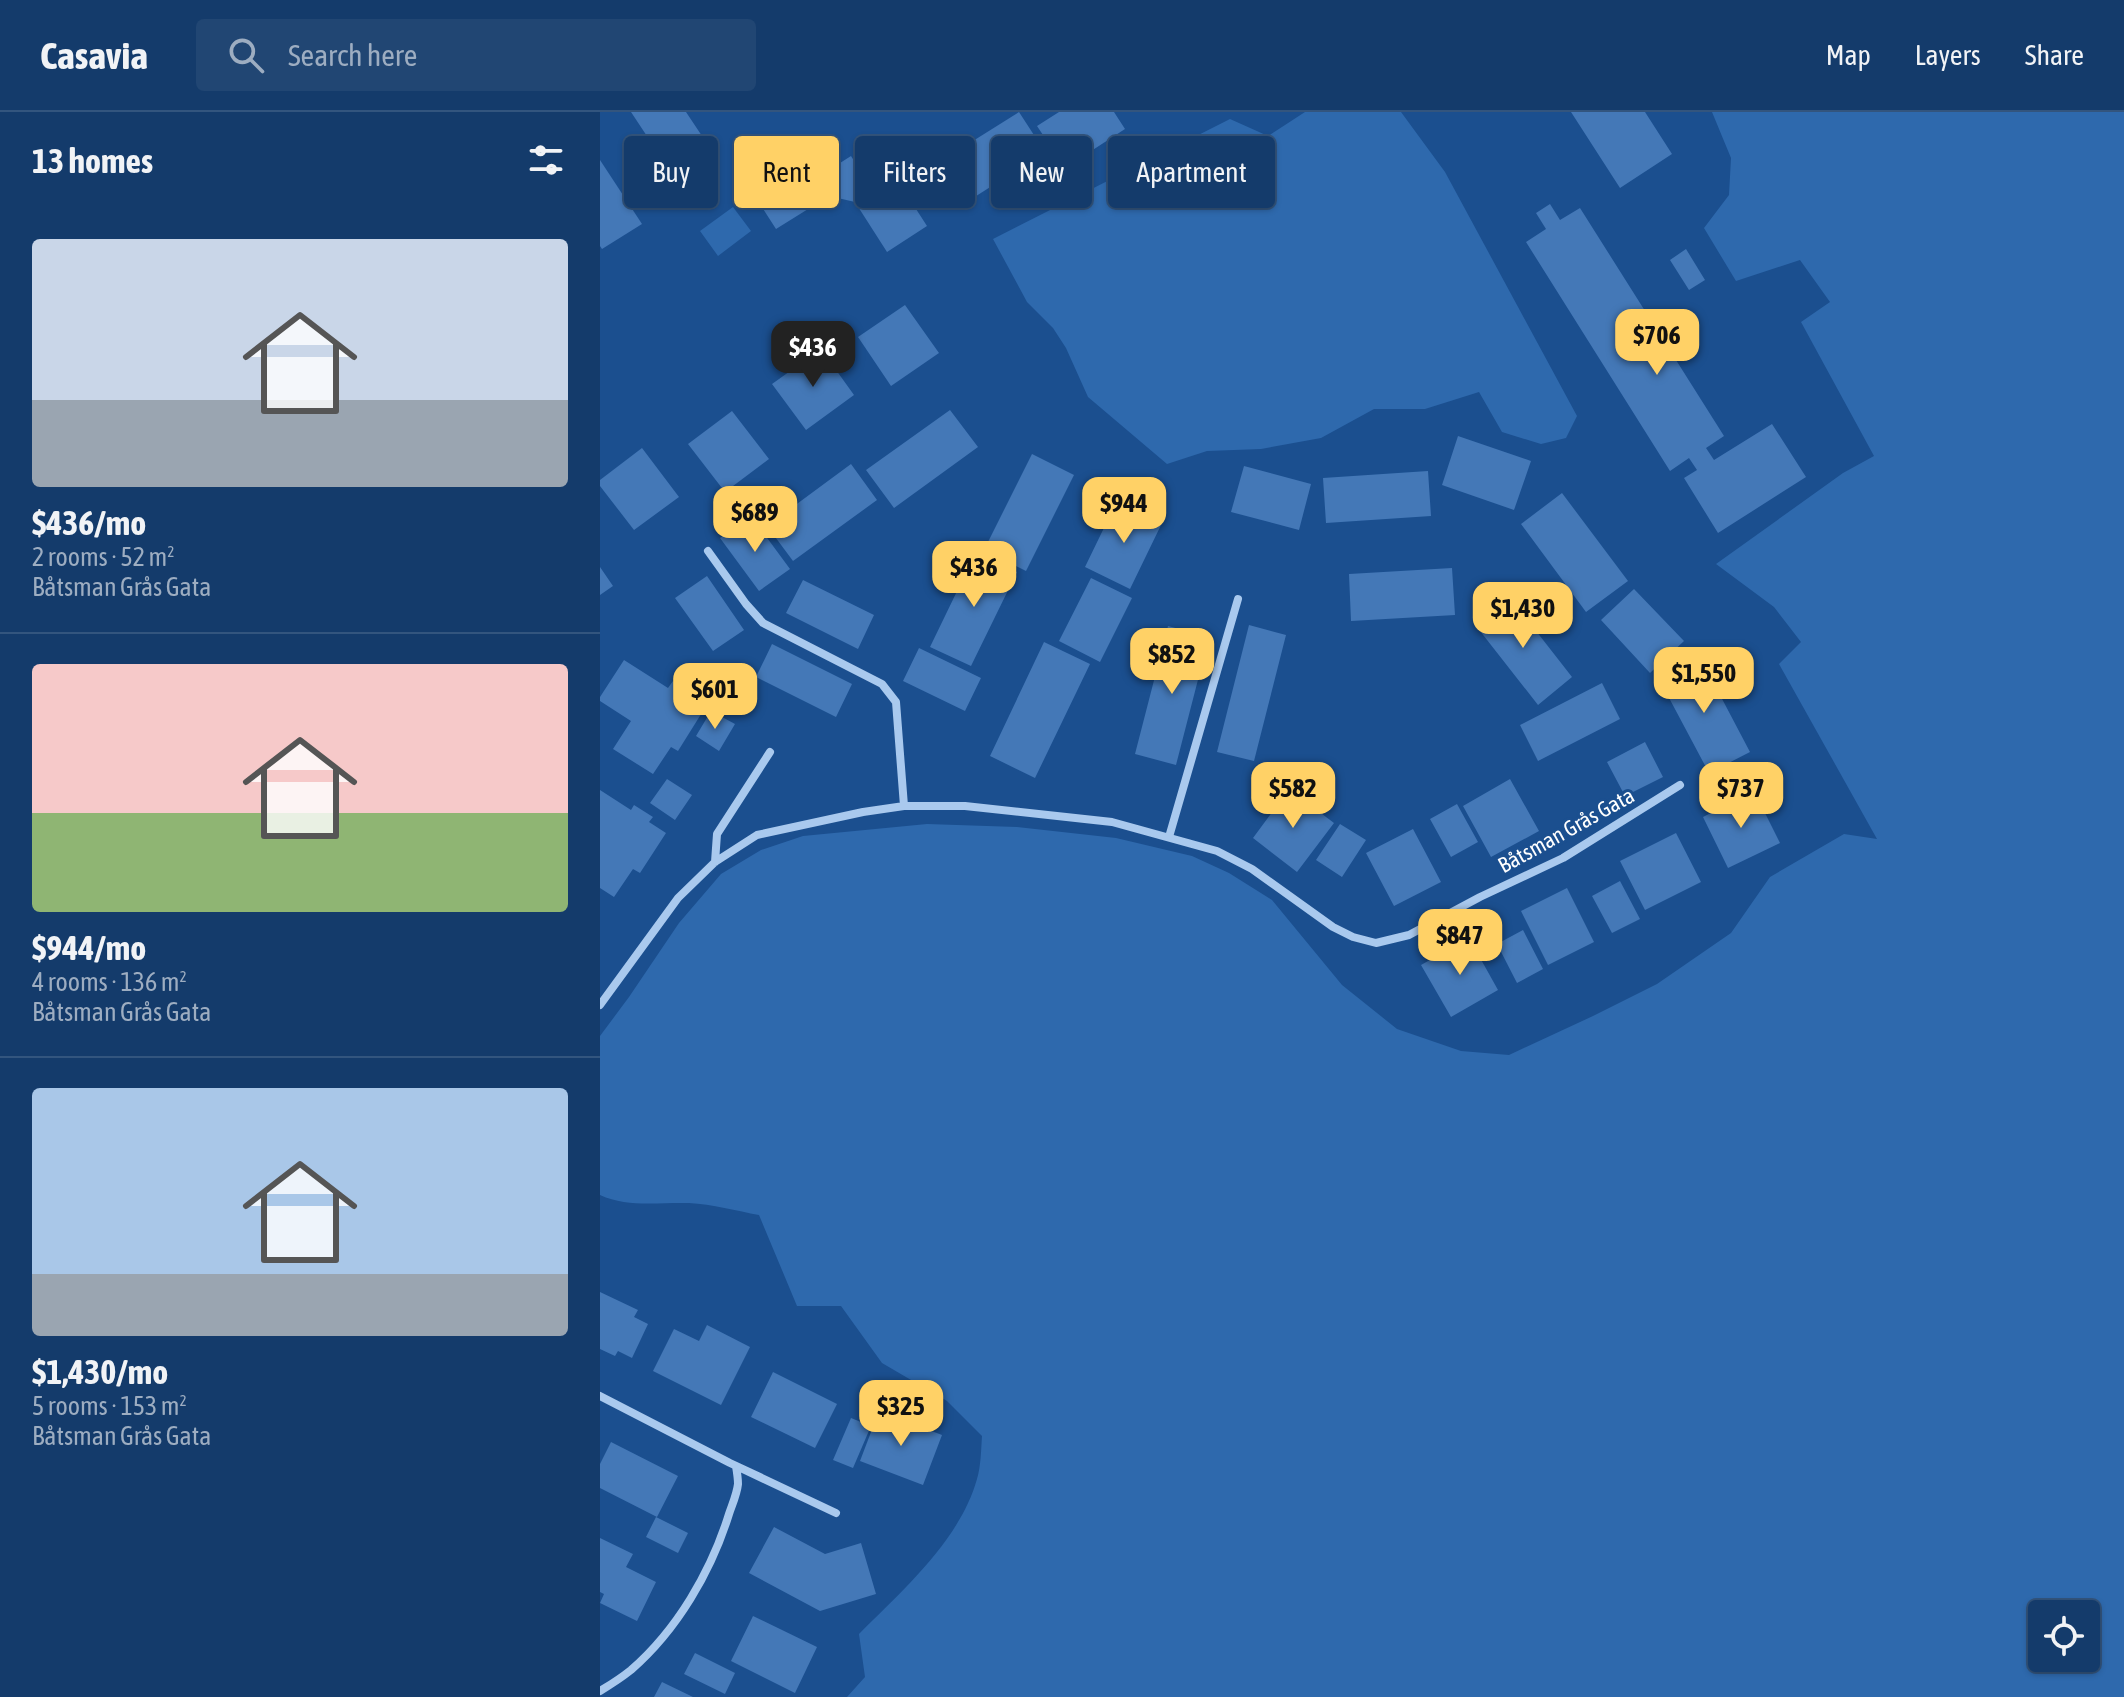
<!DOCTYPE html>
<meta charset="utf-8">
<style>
:root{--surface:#143b6b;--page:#214673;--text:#f1f3f6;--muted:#9dadc1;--line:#33557e;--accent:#ffd166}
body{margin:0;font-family:"Asap Condensed",sans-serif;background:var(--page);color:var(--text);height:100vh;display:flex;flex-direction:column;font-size:30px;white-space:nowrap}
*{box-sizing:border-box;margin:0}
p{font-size:26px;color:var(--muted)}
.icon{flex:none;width:44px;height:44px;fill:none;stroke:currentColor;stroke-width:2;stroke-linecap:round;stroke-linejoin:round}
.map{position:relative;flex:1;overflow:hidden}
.sheet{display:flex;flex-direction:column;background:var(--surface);width:600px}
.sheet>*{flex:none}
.banner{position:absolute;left:24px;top:24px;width:760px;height:72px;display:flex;gap:16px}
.controls{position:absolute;left:1428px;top:1488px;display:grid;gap:16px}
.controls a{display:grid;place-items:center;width:72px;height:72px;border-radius:8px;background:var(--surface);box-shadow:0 2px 6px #0004,0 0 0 2px var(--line);font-size:40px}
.price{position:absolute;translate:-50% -68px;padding:0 18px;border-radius:16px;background:var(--accent);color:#111;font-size:26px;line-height:52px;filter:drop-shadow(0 2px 4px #0008)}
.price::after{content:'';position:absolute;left:50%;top:48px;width:24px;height:18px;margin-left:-12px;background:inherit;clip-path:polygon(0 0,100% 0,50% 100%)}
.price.current{background:#222;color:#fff}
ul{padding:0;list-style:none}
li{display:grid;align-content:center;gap:16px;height:424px;padding:0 32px}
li+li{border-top:2px solid var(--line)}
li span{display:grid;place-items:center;height:248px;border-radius:8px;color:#555}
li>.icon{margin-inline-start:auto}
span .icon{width:144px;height:144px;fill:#fffc;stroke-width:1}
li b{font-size:34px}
h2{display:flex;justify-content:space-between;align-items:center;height:96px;padding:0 32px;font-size:34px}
.chip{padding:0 28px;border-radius:8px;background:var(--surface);box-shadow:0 2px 6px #0004,0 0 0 2px var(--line);font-size:28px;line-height:72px}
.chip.current{background:var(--accent);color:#111}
header{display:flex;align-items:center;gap:48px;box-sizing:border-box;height:112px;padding:0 40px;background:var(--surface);border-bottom:2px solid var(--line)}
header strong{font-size:38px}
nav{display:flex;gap:44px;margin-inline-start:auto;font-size:28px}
.search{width:560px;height:72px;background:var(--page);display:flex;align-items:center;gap:20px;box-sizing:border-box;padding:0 28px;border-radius:8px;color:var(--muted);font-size:30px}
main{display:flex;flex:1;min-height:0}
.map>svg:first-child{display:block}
.green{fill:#2e69ad;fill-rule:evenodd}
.building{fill:#4478b7}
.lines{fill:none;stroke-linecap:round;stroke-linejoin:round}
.minor{stroke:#a9c9ee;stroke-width:8}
.labels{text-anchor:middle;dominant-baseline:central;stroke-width:6;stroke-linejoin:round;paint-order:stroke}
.street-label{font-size:22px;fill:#fff;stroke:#1b4f8f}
</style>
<header>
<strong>Casavia</strong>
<div class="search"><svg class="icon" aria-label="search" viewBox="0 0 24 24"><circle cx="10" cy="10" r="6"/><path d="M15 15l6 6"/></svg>Search here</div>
<nav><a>Map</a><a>Layers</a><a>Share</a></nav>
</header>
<main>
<section class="sheet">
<h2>13 homes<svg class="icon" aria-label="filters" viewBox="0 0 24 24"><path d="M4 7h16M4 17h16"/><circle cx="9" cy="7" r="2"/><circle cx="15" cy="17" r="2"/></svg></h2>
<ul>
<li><span style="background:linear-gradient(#c9d6e8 65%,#9aa5b1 0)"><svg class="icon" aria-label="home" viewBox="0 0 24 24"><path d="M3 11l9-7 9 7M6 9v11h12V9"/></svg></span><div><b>$436/mo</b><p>2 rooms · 52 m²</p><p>Båtsman Grås Gata</p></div></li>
<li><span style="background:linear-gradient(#f6c9c9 60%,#8fb573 0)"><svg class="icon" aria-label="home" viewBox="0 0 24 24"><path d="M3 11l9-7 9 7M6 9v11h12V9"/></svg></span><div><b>$944/mo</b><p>4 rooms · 136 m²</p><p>Båtsman Grås Gata</p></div></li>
<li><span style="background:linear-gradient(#a9c7e8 75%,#9aa5b1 0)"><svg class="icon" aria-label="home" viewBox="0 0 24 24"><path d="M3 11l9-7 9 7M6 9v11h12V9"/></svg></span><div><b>$1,430/mo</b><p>5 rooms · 153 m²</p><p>Båtsman Grås Gata</p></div></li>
</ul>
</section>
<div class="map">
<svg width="1524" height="1585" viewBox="0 0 1524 1585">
<rect width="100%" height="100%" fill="#1b4f8f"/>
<!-- green -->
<path class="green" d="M705 0H801L845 60 977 304 966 326 941 332 902 320 879 280 825 297H774L721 326 661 337 607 339 567 352 488 285 466 236 453 216 427 190 393 127 630 7 668 24Z
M1112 0H1524V1585H247L265 1565 259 1522C303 1478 360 1428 377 1367 381 1354 381 1338 382 1324L347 1289 282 1251 241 1194H197L159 1103C137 1099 112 1092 89 1091 60 1090 28 1096 0 1083V924L29 885 79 811 121 762 161 738 203 724 327 712 417 715 516 726 592 744 629 761 672 788 742 873 797 917 861 939 909 943 993 904 1057 872 1131 821 1170 765 1244 722 1277 727 1179 552 1201 530 1174 495 1116 452 1243 361 1274 344 1201 210 1230 190 1200 148 1136 169 1104 116 1129 83 1131 46ZM1442 1502H1486V1546H1442Z
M133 95 151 119 118 144 100 119Z"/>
<!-- building -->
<path class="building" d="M31 0H86L114 42 76 68Z
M419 0 445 40 359 95 333 54Z
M459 0H514L525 17 465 56 437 14Z
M971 0H1045L1072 42 1020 76Z
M216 37 229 58 251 44 265 66 287 52 327 114 287 140 255 90 229 84 176 117 151 78Z
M0 48 42 112 2 137 0 134Z
M950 92 960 108 980 96 1124 324 1106 336 1114 348 1172 312 1206 365 1118 421 1084 366 1097 358 1089 346 1070 359 926 130 946 117 936 101Z
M1086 137 1105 168 1089 178 1070 148Z
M305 193 339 241 291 274 258 225Z
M221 237 254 283 206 318 172 272Z
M350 298 378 335 294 396 266 358Z
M132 299 169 347 125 380 88 332Z
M858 324 931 349 914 398 842 373Z
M42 336 79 385 34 418 0 374V368Z
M432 342 474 363 426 459 384 438Z
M251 352 277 388 193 449 167 414Z
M644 354 711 372 699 418 631 400Z
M828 359 831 404 726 411 723 366Z
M962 381 1028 469 986 500 921 412Z
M517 389 562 411 530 477 485 455Z
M151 404 190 457 159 479 120 426Z
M376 440 417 460 371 554 330 535Z
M0 455 13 474 0 483Z
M852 456 855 503 751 509 749 462Z
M107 464 144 518 113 539 75 486Z
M491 466 532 486 500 550 459 529Z
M203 468 274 503 258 537 186 501Z
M1034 477 1084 529 1050 561 1001 508Z
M908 483 972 565 938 593 873 510Z
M649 513 686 523 654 649 617 640Z
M568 514 609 525 576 653 535 642Z
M444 530 490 552 435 666 390 644Z
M172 532 252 572 236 605 156 565Z
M319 536 381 566 365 599 303 569Z
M1100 545 1150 640 1109 661 1059 567Z
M24 548 68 576 73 569 90 581 86 588 103 599 78 639 71 635 53 662 13 637 31 609 0 589V585Z
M1002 571 1020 607 938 649 920 613Z
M111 599 135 612 119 639 96 624Z
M1045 630 1063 665 1025 684 1007 650Z
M67 667 92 683 75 708 50 691Z
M910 667 939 719 891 745 863 694Z
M689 677 734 711 697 760 653 726Z
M0 678 31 698 34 693 53 705 49 710 66 721 40 761 33 757 14 785 0 776Z
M1154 679 1180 731 1128 756 1103 705Z
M857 692 878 730 851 745 830 707Z
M740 712 766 728 742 765 716 748Z
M813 717 841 770 794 794 766 741Z
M1076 721 1101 770 1045 798 1020 749Z
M1020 769 1040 807 1012 821 992 784Z
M967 776 994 830 948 853 921 799Z
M923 818 943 857 917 871 897 832Z
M869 826 898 878 851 905 821 853Z
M0 1180 38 1198 34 1205 48 1212 32 1246 18 1239 15 1244 0 1237Z
M107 1213 150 1235 121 1293 53 1259 74 1217 99 1229Z
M173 1260 237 1292 215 1336 151 1305Z
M279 1299 342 1323 323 1373 260 1349Z
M251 1306 271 1314 253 1356 233 1348Z
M11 1330 78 1364 57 1405 0 1376V1352Z
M56 1405 88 1421 78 1441 46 1425Z
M174 1415 225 1442 261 1431 276 1482 220 1499 149 1461Z
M0 1426 33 1442 26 1455 56 1470 37 1509 0 1491 4 1482 0 1480Z
M153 1504 217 1535 195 1581 131 1549Z
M95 1541 135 1561 125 1582 84 1562Z
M62 1570 93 1585H54Z"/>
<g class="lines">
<!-- minor -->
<path class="minor" d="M108 439 146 492 163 511 282 572 296 590 304 694
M569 725 638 487
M115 750 117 722 170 640
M0 893 78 786 115 750 157 723 263 700 304 694H365L512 710 617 739 652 757 733 815 753 825 776 831 809 823 880 785 963 746 1080 673
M0 1284 130 1351 236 1401
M0 1579C10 1573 21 1566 31 1558 77 1518 111 1460 129 1402 132 1393 137 1382 138 1372 138 1366 137 1360 136 1354"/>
</g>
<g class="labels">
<!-- street labels -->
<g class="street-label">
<text transform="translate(966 718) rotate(-29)">Båtsman Grås Gata</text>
</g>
</g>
</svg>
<div class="controls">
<a><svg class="icon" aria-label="locate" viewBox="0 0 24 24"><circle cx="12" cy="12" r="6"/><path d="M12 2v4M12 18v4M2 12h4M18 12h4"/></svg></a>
</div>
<b class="price" style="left:1057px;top:265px">$706</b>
<b class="price current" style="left:213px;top:277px">$436</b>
<b class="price" style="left:524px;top:433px">$944</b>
<b class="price" style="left:155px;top:442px">$689</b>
<b class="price" style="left:374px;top:497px">$436</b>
<b class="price" style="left:923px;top:538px">$1,430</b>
<b class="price" style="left:572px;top:584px">$852</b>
<b class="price" style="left:1104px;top:603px">$1,550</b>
<b class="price" style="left:115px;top:619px">$601</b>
<b class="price" style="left:693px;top:718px">$582</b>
<b class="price" style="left:1141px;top:718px">$737</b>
<b class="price" style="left:860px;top:865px">$847</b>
<b class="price" style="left:301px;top:1336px">$325</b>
<div class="banner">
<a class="chip">Buy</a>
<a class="chip current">Rent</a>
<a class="chip">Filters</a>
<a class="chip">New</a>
<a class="chip">Apartment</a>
</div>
</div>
</main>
